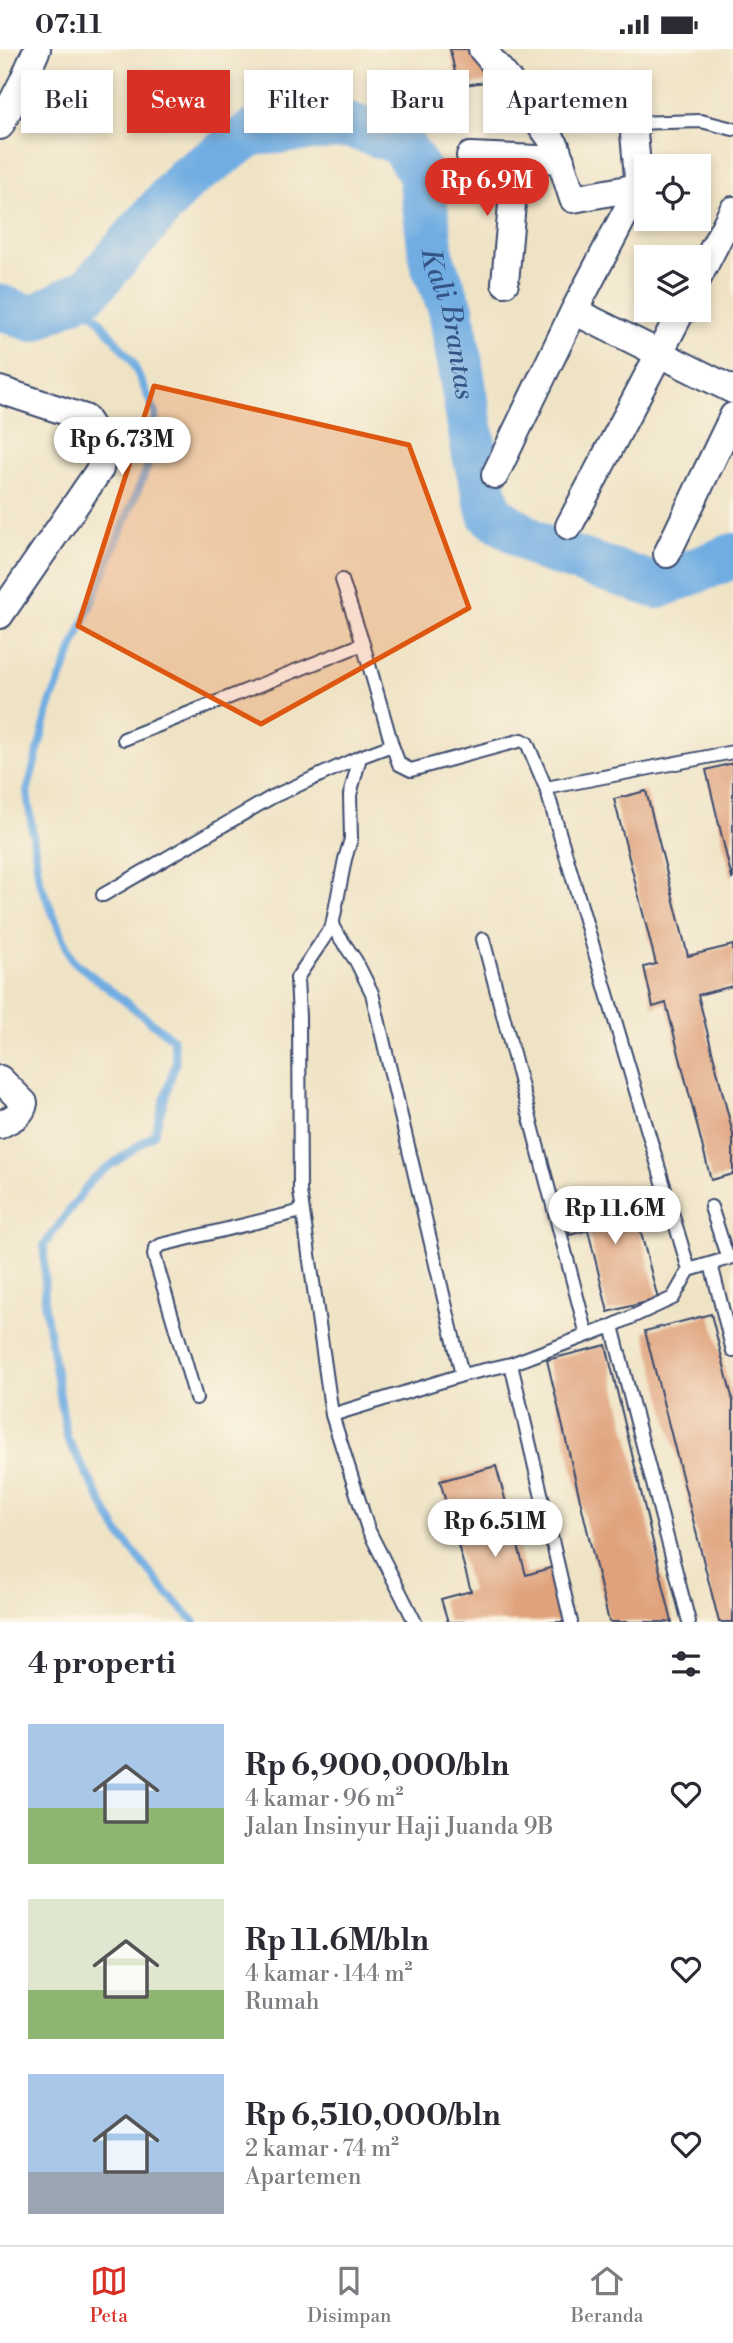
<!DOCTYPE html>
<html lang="id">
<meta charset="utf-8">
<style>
:root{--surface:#fff;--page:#f2f2f3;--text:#2b2b33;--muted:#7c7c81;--line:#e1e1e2;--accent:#d93025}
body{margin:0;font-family:"Libre Bodoni",serif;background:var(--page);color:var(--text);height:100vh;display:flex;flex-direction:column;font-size:26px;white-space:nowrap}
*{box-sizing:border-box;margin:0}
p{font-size:23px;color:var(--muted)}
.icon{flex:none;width:38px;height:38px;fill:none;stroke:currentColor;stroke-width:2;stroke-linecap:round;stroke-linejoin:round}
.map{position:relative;height:1573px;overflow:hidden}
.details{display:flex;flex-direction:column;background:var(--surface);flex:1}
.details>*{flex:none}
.guide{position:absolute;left:21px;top:21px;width:691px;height:63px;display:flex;gap:14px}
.controls{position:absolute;left:634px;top:105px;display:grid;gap:14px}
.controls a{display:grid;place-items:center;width:77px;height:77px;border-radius:0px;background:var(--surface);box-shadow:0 4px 10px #0003;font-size:35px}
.price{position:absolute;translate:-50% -60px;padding:0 16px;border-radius:24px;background:#fff;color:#222;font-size:23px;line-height:46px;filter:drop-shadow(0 2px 4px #0008)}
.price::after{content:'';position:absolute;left:50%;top:42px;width:21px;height:16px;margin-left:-10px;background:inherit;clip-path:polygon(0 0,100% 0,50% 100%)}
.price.selected{background:var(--accent);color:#fff}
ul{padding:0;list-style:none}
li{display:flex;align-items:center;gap:21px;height:175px;padding:0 28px}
li span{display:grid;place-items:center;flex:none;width:196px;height:140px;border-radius:0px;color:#555}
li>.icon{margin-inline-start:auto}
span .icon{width:84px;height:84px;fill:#fffc;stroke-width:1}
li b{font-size:30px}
h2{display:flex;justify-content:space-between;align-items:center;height:84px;padding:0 28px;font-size:30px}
.tag{padding:0 24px;border-radius:0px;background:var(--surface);box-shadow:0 4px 10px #0003;font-size:24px;line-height:63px}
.tag.selected{background:var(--accent);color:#fff}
.status{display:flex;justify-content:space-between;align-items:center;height:49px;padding:0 35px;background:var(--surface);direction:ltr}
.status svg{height:19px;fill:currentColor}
.menu{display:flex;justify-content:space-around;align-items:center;height:98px;border-top:2px solid var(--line);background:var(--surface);font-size:19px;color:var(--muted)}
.menu a{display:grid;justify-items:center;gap:4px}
.menu .selected{color:var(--accent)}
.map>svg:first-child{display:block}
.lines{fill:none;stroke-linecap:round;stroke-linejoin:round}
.stream{stroke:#71ade2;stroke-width:8}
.river{stroke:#71ade2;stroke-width:46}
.building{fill:#dfa27b}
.service-casing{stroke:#3b4a6d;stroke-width:16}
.minor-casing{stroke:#3b4a6d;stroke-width:30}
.service{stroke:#fff;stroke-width:12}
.minor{stroke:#fff;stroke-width:26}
.marked{fill:#de5710;fill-opacity:0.2;stroke:#de5710;stroke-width:5;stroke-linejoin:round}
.labels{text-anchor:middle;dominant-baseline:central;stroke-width:5;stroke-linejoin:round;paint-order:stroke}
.water-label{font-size:28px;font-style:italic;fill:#355586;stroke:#fcf5e5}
</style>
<div class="status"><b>07:11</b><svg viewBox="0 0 49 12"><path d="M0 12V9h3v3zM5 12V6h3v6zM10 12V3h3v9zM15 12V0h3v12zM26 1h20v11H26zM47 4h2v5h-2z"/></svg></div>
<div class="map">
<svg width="733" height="1573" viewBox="0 0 733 1573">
<rect width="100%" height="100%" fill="#fcf5e5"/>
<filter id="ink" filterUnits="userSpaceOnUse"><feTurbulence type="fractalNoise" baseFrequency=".0143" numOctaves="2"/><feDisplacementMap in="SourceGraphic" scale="14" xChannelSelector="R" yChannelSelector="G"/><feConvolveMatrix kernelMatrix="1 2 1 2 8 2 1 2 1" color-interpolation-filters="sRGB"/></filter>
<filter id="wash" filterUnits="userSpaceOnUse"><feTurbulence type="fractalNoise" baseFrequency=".00686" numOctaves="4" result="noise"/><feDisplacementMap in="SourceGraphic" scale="28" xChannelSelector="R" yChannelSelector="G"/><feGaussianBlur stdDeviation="1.57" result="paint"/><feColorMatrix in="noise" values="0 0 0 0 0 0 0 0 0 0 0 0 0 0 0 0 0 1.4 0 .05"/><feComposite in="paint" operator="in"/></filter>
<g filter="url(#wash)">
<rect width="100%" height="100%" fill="#efe3c5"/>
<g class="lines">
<!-- stream -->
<path class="stream" d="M71 249 96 267 132 312 156 365 147 419 50 655 27 743 39 831 72 911 173 990 176 1012 154 1085 93 1129 44 1196 45 1258 67 1389 118 1483 165 1542 195 1573"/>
<!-- river -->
<path class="river" id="s1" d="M0 258 32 270 90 240 186 130 252 84 349 76 400 93 421 125 432 212 451 260 474 402 490 465 542 499 657 537 733 507"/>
</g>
<g id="blocks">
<!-- building -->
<path class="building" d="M450 0H478L499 31 458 37Z
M733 714V829L732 830 706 721Z
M646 742 688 907 733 896V937L698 946 733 1085V1125L711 1131 666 954 653 958 644 918 656 915 614 750Z
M629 1137 658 1250 608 1263 588 1181 570 1186 562 1154Z
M711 1265 733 1352V1573H719L645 1282Z
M606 1296 672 1573H609L547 1311Z
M496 1417 526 1526 553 1518 568 1573H448L441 1550 471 1542 440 1432Z"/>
</g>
</g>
<g filter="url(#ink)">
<use href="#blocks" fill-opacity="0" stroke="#3b4a6d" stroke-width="2"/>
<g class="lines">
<defs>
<path id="service" d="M633 74 701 72 733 80
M342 531 363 595 392 696 360 708 350 746 351 790 345 810 332 877 297 929 299 968 300 1142 332 1366 368 1480 415 1573
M124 690 363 595
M392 696 399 715 411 721 522 691 527 694 546 739 689 1221
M546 739 733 703
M103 846 272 748 360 708
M332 877 356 912 372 944 462 1326
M483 890 587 1286
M711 1158 728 1210
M711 1215 733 1302
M612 1277 689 1573
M511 1315 571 1573
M196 1349 154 1206 155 1200 161 1196 302 1162
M332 1366 462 1326 511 1315 612 1277 673 1249 689 1221 733 1208"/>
<path id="minor" d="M482 0 510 33 556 97 573 150 639 138
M0 77 23 32 37 0
M470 107 561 111
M698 229 733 161
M505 234 516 109
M574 262 733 341
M0 341 85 369 98 389 102 403 100 420 0 566
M495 426 574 262 639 138 633 74
M569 477 682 261
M667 505 733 367
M0 1030 24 1054C22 1067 10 1070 0 1076"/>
</defs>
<!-- service casing -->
<use href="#service" class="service-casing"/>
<!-- minor casing -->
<use href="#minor" class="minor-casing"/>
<!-- service -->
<use href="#service" class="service"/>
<!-- minor -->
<use href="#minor" class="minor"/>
</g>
</g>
<!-- marked area -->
<path class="marked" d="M154 337 409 396 469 559 261 675 78 577Z"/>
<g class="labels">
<!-- water labels -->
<g class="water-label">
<text stroke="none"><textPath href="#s1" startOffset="668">Kali Brantas</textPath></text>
</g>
</g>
</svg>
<div class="controls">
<a><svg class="icon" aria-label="locate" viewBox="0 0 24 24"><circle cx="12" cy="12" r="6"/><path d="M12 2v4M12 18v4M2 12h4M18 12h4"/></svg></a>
<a><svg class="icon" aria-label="layers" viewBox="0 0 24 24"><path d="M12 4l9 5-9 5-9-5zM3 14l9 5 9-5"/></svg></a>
</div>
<b class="price selected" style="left:487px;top:169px">Rp 6.9M</b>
<b class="price" style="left:122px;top:428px">Rp 6.73M</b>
<b class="price" style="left:615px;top:1197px">Rp 11.6M</b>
<b class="price" style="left:495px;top:1510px">Rp 6.51M</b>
<div class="guide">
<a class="tag">Beli</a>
<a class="tag selected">Sewa</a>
<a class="tag">Filter</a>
<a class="tag">Baru</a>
<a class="tag">Apartemen</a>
</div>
</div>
<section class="details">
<h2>4 properti<svg class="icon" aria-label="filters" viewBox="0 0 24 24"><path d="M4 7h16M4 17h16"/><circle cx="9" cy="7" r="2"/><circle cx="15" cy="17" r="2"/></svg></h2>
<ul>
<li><span style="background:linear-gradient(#a9c7e8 60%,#8fb573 0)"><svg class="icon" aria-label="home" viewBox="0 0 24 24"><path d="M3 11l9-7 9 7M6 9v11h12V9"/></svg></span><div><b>Rp 6,900,000/bln</b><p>4 kamar · 96 m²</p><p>Jalan Insinyur Haji Juanda 9B</p></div><svg class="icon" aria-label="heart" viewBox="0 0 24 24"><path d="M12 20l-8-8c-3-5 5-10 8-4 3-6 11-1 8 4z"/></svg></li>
<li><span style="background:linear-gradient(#dfe7d0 65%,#8fb573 0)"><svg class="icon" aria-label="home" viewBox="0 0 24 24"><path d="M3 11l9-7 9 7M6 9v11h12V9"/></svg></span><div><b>Rp 11.6M/bln</b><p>4 kamar · 144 m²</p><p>Rumah</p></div><svg class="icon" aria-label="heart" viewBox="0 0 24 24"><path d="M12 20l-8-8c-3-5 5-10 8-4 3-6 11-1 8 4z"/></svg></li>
<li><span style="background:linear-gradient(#a9c7e8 70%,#9aa5b1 0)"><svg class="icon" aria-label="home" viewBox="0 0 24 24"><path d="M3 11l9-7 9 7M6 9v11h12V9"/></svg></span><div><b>Rp 6,510,000/bln</b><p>2 kamar · 74 m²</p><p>Apartemen</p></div><svg class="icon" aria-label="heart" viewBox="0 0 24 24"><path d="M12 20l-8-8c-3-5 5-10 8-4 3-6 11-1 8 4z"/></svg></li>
</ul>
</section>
<nav class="menu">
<a class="selected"><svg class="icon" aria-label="map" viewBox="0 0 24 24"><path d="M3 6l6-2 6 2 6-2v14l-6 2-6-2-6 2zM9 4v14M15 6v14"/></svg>Peta</a>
<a><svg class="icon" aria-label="saved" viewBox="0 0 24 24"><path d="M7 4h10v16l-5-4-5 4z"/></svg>Disimpan</a>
<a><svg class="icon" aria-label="home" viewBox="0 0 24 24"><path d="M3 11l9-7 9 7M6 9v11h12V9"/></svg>Beranda</a>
</nav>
